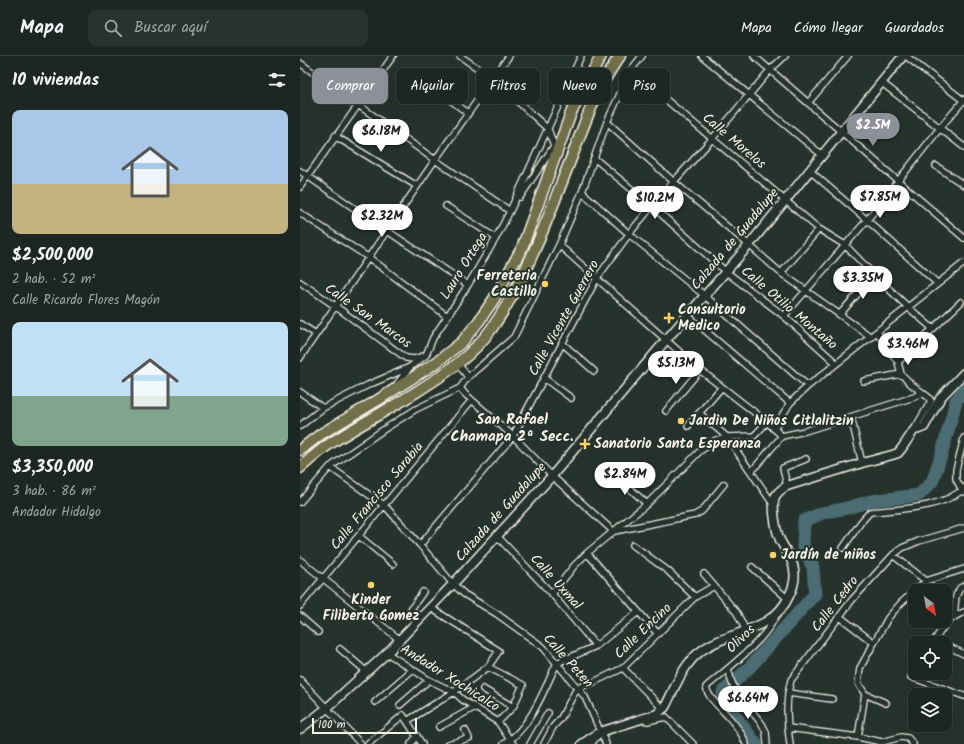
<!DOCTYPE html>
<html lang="es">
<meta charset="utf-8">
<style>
:root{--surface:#1c2622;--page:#29322f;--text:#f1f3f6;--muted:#a0a5a5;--line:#3a4340;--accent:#8c9099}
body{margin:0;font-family:Kalam,sans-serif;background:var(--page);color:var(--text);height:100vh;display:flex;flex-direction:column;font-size:15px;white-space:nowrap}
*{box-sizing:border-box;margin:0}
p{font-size:13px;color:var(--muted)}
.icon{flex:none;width:22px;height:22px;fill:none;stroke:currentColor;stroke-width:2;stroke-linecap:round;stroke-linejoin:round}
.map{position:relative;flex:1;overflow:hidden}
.side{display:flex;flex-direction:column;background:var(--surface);width:300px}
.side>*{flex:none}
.guide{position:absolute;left:12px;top:12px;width:380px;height:36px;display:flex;gap:8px}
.needle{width:26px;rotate:149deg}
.buttons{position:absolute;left:608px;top:528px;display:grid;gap:8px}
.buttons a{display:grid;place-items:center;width:44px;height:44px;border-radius:8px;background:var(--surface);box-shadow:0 4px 16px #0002,0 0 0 1px var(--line);font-size:20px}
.scale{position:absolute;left:12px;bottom:10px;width:105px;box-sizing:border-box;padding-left:4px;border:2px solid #f4f1e8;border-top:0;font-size:11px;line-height:14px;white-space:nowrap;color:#f4f1e8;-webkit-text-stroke:3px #26332d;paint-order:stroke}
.price{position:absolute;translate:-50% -34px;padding:0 9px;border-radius:14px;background:#fff;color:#222;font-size:13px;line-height:26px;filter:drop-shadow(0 1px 2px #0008)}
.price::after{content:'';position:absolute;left:50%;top:24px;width:12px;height:9px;margin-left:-6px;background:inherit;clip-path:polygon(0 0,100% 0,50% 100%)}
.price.active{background:var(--accent);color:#fff}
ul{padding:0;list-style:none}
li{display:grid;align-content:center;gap:8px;height:212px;padding:0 12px}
li span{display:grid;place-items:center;height:124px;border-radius:8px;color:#555}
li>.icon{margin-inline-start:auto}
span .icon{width:72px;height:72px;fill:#fffc;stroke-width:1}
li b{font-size:17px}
h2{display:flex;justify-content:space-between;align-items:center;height:48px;padding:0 12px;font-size:17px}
.chip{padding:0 14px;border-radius:8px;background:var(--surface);box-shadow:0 4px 16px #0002,0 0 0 1px var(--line);font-size:14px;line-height:36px}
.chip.active{background:var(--accent);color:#fff}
header{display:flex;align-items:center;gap:24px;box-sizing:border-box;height:56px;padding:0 20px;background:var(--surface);border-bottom:1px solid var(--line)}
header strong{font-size:19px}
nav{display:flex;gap:22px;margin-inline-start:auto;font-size:14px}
.search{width:280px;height:36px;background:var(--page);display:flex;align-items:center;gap:10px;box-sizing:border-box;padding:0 14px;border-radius:8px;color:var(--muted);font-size:15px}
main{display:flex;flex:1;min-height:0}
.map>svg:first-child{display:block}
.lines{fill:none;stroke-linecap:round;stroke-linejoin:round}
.river{stroke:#4b6c72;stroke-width:13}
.street-casing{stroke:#f4f1e8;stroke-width:8}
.secondary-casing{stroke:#f4f1e8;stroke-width:11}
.highway-casing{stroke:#f4f1e8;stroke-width:13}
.street{stroke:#26332d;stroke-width:5.5}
.secondary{stroke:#26332d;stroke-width:8}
.highway{stroke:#71704a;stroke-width:10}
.poi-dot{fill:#ffd166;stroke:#26332d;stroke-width:1.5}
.labels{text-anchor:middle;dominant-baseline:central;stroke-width:4;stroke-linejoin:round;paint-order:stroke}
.street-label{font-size:14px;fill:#f4f1e8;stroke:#26332d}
.poi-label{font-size:14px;font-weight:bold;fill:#f4f1e8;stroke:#26332d;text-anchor:start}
.neighbourhood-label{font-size:15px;font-weight:bold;fill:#f4f1e8;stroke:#26332d}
</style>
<header>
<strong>Mapa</strong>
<div class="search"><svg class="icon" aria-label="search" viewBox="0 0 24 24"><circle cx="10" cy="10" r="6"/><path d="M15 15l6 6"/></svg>Buscar aquí</div>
<nav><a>Mapa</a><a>Cómo llegar</a><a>Guardados</a></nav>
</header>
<main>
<section class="side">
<h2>10 viviendas<svg class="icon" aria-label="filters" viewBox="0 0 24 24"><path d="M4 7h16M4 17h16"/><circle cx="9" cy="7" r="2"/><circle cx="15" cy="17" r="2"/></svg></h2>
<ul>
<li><span style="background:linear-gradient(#a9c7e8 60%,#c2b280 0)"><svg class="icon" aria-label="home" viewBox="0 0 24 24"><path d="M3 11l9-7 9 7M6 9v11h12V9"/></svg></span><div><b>$2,500,000</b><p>2 hab. · 52 m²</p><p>Calle Ricardo Flores Magón</p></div></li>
<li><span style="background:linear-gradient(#bfe0f5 60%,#7fa58c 0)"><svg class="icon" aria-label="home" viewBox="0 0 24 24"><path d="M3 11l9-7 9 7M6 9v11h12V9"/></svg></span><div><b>$3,350,000</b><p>3 hab. · 86 m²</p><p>Andador Hidalgo</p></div></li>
</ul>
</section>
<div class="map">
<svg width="664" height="688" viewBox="0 0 664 688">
<rect width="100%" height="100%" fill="#26332d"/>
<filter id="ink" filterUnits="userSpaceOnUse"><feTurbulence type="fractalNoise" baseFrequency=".025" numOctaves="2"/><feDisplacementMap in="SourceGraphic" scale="8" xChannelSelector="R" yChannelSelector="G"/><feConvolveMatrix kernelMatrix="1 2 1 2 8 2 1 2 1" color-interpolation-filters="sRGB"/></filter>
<g filter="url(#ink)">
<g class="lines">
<!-- river -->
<path class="river" d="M456 688 423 643V636L450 611 515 538 513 511 503 491 504 465 522 457 547 452 571 445 619 439 632 426 642 397 656 345 664 334"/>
<defs>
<path id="street" d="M160 0 192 22 248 73 254 90 220 141
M402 0 522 99
M454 0 664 182
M606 0 664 45
M0 7 135 104 210 155 211 153
M331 14 519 173 545 189 574 219 608 251 633 273
M121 22 168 57
M581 26 664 91
M508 47 548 0
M307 66 374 126 449 189 481 217 571 281
M35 80 117 130
M294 102 352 150 425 215 484 260 536 307
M636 110 664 129
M509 114 567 164 637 227
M0 115 86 174 168 229
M0 131 93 0
M282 136 329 178 404 239 508 330
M146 150 196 182
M0 157 68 201 147 260
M259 189 400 314 467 366 482 380
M481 217 519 173
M0 226 35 250 106 302 114 303 123 300
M540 258 574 219
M387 259 490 347
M484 260 567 164 640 72 664 44
M0 268 16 278
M577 276 598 306 601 318 611 328 628 341 631 345 614 374
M262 287 294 315
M0 302 135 104 209 0
M598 306 661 246
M158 308 168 321 160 332 165 338 213 380 252 420 313 475
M168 321 214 281 259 189 282 136 307 66 331 14 342 0
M244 322 271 342
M564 325 601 318
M97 328 110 311
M0 336 23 352
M366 355 400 314
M399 357 427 381 473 448
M551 361 562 407
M0 370 23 352 68 329 110 311 126 299 133 282 168 229 196 182 210 155 281 0
M388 370 422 331
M474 373 490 347 508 330 664 207
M30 411 85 450 120 489 153 528 164 538 197 558 243 591 285 641 306 688
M451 416 482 380 505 375 614 341 622 337
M315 419 347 448
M487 430 483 412 506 403
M663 436 656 423V414L664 382
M0 446 30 411 83 374 116 353 160 332
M315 475 395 459 402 455 424 428
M59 480 93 508
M197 480 252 538 296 590
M120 489 213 380 297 222 329 178 352 150 412 83 470 14 485 0
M333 489 368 515 395 541
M543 492 561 466 570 456C597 453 643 453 664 432
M287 497 358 578
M593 499 626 525
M0 504 100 584
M452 511 488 543
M404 518 437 557 446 575
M252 538 274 510 287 497 347 448 400 395 416 384 427 381 454 380 467 366
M0 550 171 345
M0 560 18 576
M654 560 656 540 660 532 664 530
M540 561 574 587
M120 563 111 553 123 536
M633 587C642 572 647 563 664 556
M645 589 664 598
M40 593 67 616
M87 597 129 624 154 636 163 644 198 666 213 688
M188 611 223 629 213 651 198 666
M323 612 363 653
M428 613 432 627 437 637 462 668 466 676 467 688
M615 615 611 621 664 640
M0 624 61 688
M183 633 213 651
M488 637 532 643
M75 646 112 614
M586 647 565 638 558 627 560 612 588 562 601 547 626 525 664 513
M100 649 129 624
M107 665 154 636 188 611 199 595 131 552
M347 665 366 661 393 688
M139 671 175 651
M488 672 558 681 582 686 601 681 608 682 613 688
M558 681 565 638
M68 688 103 659 122 688
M111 688 117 680
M148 688 169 682 165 674
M204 688C230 673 244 634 257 607L296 590 338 556
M230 688 248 657
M244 688 253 671 261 662 277 632 294 626 323 612 395 541 414 530
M291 688 298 679
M446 688C442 676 431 663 422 654 416 647 408 641 406 631 427 613 466 584 476 559
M490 688C487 667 485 645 491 624L552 544 593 499 602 492 619 485 664 472"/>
<path id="secondary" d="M0 673 27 652 87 597 153 528 252 420 366 284 449 189 603 0
M282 688 300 676 357 658 365 651C375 632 383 608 401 595 428 574 473 577 489 540 493 532 496 524 494 514 493 503 485 494 480 484 476 475 475 467 474 457 473 443 473 438 487 430L562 407 592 399 598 397 602 392 614 374 619 373 624 371 641 341 664 317"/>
<path id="highway" d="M0 394 21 378 78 344 137 306 162 286 179 265 194 243 222 192 271 57 301 0
M0 412C10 403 20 394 31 387 59 369 88 354 116 336 145 318 172 300 192 272 229 219 250 155 274 95 286 63 299 28 320 0"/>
</defs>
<!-- street casing -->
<use href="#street" class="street-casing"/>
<!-- secondary casing -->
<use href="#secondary" class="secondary-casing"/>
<!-- highway casing -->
<use href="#highway" class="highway-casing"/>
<!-- street -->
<use href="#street" class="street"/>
<!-- secondary -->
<use href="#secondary" class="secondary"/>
<!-- highway -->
<use href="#highway" class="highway"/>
</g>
</g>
<!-- markers -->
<g class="poi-dot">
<circle cx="245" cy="228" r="4"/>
<path d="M367 256h4v4h4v4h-4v4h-4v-4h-4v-4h4z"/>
<circle cx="381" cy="365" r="4"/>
<path d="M283 382h4v4h4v4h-4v4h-4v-4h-4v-4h4z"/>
<circle cx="473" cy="499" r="4"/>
<circle cx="71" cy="529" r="4"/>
</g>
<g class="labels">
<!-- street labels -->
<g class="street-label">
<text transform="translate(434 85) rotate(40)">Calle Morelos</text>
<text transform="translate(435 183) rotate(-50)">Calzada de Guadalupe</text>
<text transform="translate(164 210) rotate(-58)">Lauro Ortega</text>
<text transform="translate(489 252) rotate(40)">Calle Otilio Montaño</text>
<text transform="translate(68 260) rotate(35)">Calle San Marcos</text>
<text transform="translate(264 262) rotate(-61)">Calle Vicente Guerrero</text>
<text transform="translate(77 440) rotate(-50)">Calle Francisco Sarabia</text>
<text transform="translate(201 456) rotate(-48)">Calzada de Guadalupe</text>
<text transform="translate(256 526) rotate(48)">Calle Uxmal</text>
<text transform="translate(535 548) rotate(-52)">Calle Cedro</text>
<text transform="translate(343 575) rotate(-44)">Calle Encino</text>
<text transform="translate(441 583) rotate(-44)">Olivos</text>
<text transform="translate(268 605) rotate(48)">Calle Peten</text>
<text transform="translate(150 622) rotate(32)">Andador Xochicalco</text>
</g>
<!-- poi labels -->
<g class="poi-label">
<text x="237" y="220" text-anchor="end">Ferreteria<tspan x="237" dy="16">Castillo</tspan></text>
<text x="378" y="254">Consultorio<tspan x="378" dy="16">Medico</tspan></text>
<text x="389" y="365">Jardin De Niños Citlalitzin</text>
<text x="294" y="388">Sanatorio Santa Esperanza</text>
<text x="481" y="499">Jardín de niños</text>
<text x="71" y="544" text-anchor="middle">Kinder<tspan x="71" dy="16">Filiberto Gomez</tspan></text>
</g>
<!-- neighbourhood labels -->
<g class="neighbourhood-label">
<text x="212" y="364">San Rafael<tspan x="212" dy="17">Chamapa 2ª Secc.</tspan></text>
</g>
</g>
</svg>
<div class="buttons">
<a><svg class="needle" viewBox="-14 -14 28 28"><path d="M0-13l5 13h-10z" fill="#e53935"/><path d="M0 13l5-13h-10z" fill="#a0a5a5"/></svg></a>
<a><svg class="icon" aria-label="locate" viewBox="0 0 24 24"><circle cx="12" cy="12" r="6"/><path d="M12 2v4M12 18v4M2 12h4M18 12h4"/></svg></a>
<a><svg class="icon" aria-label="layers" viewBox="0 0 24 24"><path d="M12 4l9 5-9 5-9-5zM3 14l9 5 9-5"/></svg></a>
</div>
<div class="scale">100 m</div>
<b class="price active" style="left:573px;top:91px">$2.5M</b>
<b class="price" style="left:81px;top:97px">$6.18M</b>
<b class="price" style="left:580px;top:163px">$7.85M</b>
<b class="price" style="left:355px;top:164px">$10.2M</b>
<b class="price" style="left:82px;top:182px">$2.32M</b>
<b class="price" style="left:563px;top:244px">$3.35M</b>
<b class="price" style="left:608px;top:310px">$3.46M</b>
<b class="price" style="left:376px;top:329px">$5.13M</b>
<b class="price" style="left:325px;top:440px">$2.84M</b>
<b class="price" style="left:448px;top:664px">$6.64M</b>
<div class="guide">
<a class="chip active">Comprar</a>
<a class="chip">Alquilar</a>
<a class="chip">Filtros</a>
<a class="chip">Nuevo</a>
<a class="chip">Piso</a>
</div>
</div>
</main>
